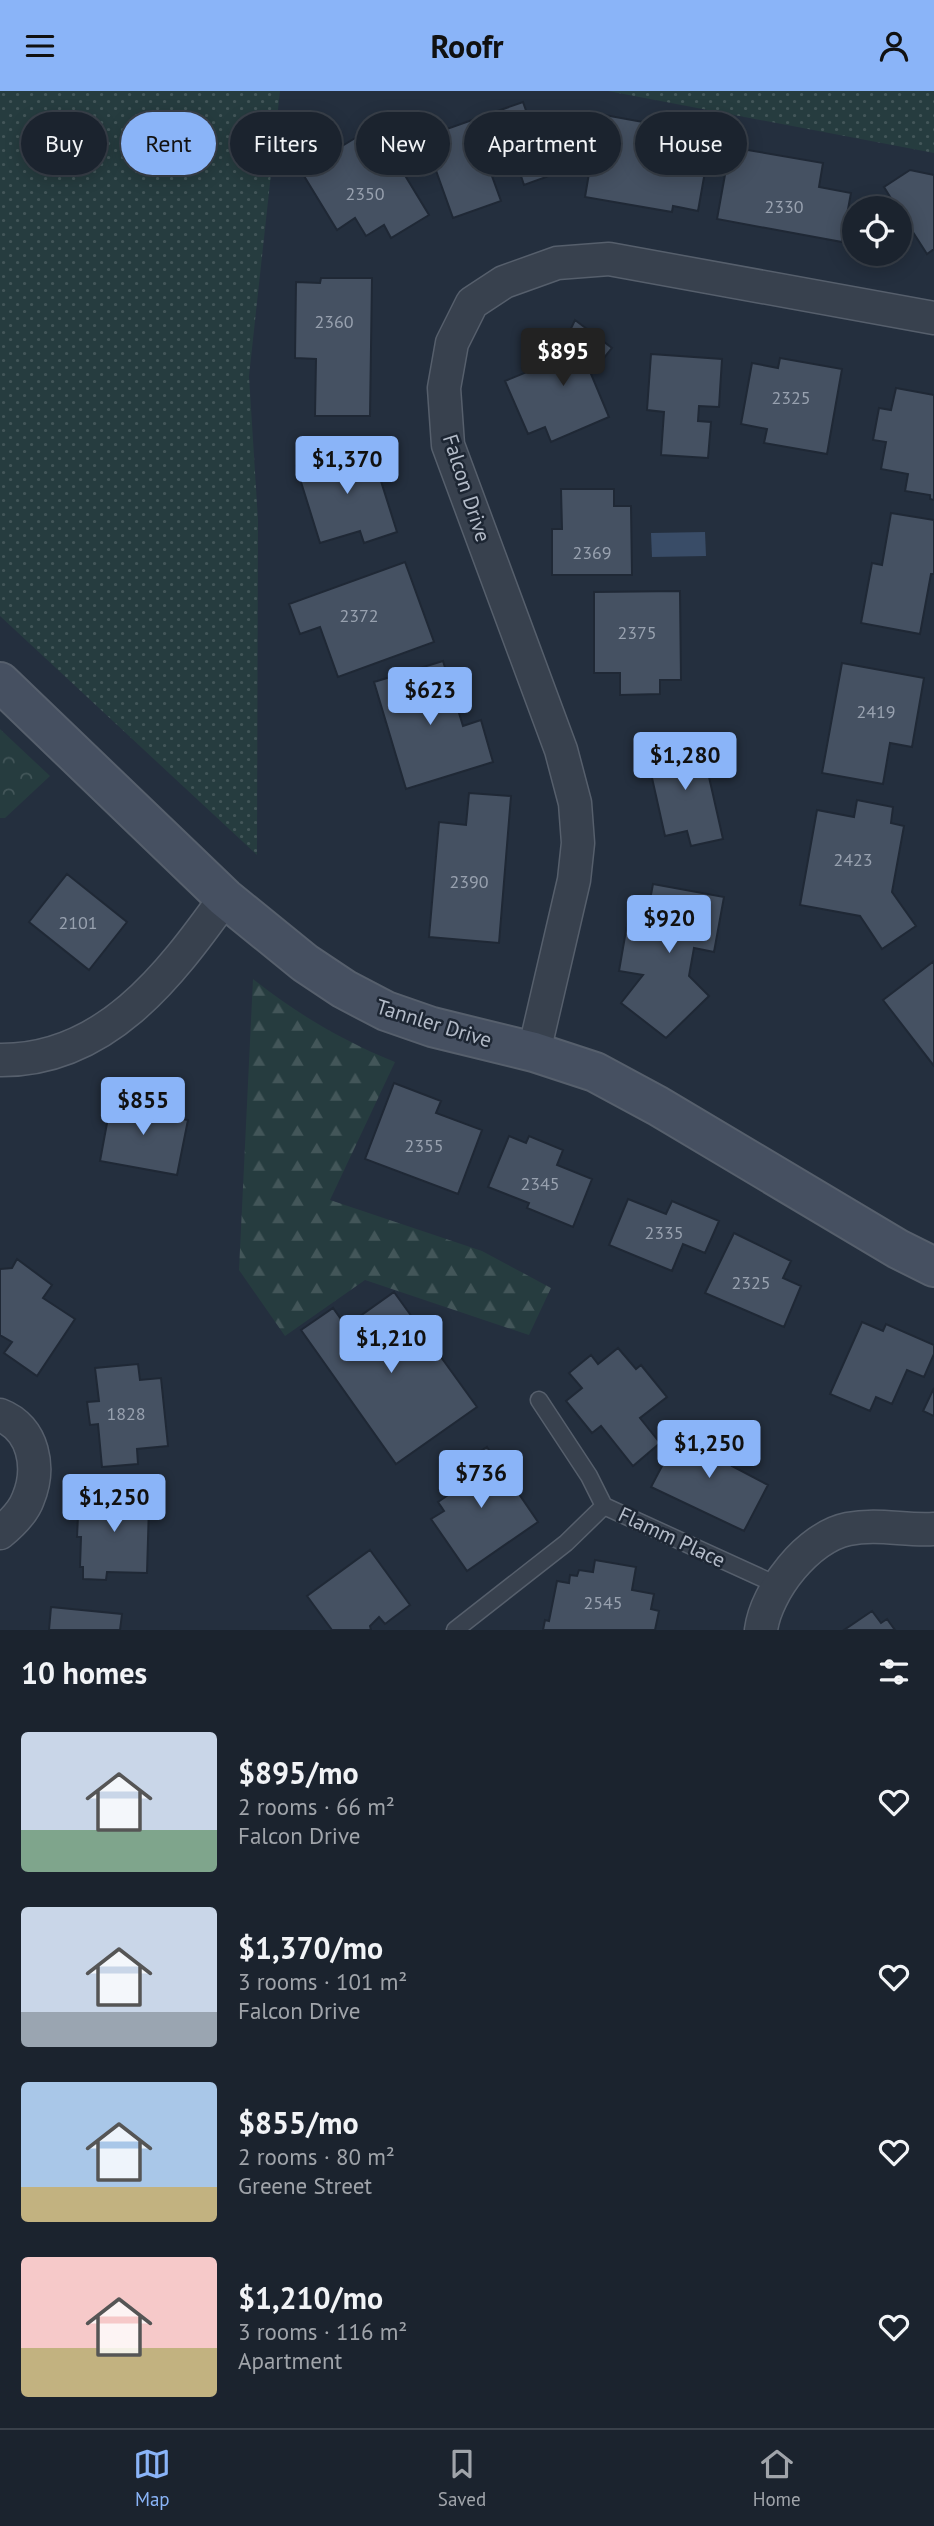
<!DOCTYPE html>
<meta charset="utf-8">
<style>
:root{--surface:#1b232e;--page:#282f3a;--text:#f1f3f6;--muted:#a0a4aa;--line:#39404a;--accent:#8ab4f8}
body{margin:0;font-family:"PT Sans",sans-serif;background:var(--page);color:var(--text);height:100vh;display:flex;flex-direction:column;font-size:26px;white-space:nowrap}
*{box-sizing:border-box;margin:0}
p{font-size:23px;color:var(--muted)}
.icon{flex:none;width:38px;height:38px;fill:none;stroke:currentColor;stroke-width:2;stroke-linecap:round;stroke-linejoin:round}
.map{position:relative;height:1539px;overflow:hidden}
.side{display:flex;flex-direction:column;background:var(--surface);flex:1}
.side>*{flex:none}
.banner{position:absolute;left:21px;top:21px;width:892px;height:63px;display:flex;gap:14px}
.fabs{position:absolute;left:842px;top:105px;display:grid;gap:14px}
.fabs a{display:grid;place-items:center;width:70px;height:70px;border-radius:50%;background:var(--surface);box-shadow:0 4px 18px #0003,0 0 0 2px var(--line);font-size:35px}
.price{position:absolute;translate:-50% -60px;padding:0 16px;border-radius:7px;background:var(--accent);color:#111;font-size:23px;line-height:46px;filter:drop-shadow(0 2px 4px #0008)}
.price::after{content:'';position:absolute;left:50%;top:42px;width:21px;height:16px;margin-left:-10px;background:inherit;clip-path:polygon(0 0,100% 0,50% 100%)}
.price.on{background:#222;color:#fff}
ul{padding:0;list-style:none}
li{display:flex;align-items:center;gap:21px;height:175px;padding:0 21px}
li span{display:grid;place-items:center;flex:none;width:196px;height:140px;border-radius:7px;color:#555}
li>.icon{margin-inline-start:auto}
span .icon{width:84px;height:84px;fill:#fffc;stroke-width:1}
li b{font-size:30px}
h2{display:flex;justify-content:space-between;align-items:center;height:84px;padding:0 21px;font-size:30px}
.tag{padding:0 24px;border-radius:32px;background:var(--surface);box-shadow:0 4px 18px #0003,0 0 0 2px var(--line);font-size:24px;line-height:63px}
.tag.on{background:var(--accent);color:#111}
header{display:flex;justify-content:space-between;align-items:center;height:91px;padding:0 21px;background:var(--accent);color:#111;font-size:32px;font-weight:700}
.tab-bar{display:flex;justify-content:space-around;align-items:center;height:98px;border-top:2px solid var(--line);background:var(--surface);font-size:19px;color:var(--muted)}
.tab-bar a{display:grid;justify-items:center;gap:4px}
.tab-bar .on{color:var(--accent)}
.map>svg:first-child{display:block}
.grass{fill:url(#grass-dots)}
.forest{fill:url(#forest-firs)}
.park{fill:url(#park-crowns)}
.water{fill:#394c67}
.building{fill:#455162;stroke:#1f2835;stroke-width:2}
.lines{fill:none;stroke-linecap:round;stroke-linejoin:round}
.lane-casing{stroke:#565f6c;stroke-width:19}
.street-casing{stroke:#565f6c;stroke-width:35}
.secondary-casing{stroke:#565f6c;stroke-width:42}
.lane{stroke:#38414e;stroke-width:16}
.street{stroke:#38414e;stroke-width:32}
.secondary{stroke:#465061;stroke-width:38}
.labels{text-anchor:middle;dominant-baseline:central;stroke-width:5;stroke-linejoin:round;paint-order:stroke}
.number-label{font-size:18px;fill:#98a1af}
.street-label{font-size:21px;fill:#b4bcc9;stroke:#1d2633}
</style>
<header><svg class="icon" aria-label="menu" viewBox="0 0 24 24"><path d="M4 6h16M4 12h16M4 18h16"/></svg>Roofr<svg class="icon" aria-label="person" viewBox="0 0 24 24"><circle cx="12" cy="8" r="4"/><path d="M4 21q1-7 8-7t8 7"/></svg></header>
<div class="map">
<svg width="934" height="1539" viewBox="0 0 934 1539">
<defs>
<pattern id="grass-dots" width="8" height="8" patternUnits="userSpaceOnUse" patternTransform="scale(1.75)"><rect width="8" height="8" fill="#263c3f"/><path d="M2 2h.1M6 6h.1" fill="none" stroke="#435659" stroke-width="1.8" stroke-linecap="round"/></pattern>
<pattern id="forest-firs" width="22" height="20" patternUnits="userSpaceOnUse" patternTransform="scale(1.75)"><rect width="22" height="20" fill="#263c3f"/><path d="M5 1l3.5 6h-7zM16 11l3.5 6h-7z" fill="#435659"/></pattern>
<pattern id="park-crowns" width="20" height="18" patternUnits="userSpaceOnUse" patternTransform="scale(1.75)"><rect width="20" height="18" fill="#263c3f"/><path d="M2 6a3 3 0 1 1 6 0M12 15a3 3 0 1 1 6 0" fill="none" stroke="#435659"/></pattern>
</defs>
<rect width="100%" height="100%" fill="#242f3e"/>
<!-- grass -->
<path class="grass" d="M0 0H280L249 285 258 429 257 764 0 525Z
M608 0H934V62Z"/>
<!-- forest -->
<path class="forest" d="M253 888C297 923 343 950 395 971L330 1109 482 1160 551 1197 529 1244 365 1189 285 1245 239 1179Z"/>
<!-- park -->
<path class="park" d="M0 638 50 685 5 727H0Z"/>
<!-- water -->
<path class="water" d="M705 441 706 465 652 466 651 442Z"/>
<!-- building -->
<path class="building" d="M523 11 549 85 524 94 518 76 492 85 501 110 453 127 424 46Z
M599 23 687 39 681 70 706 75 698 120 673 115 672 121 585 106Z
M375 35 429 124 391 147 384 134 366 145 355 127 337 139 301 80Z
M730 56 823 72 819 96 851 102 842 151 717 128Z
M910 79 934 84V158L927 163 900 121V117H897L884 96Z
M321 187H372L370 325H315L316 268 295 267 296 191 320 192Z
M575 229 612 257 591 283 609 326 551 351 545 336 528 343 505 290 556 269Z
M651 263 722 268 719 316 699 315 698 330 711 331 708 367 661 364 664 321 647 319Z
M780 267 842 278 827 363 764 352 767 338 741 333 752 272 778 277Z
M896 297 934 304V409L930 408V404L905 400 908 383 881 378 886 351 873 349 879 317 891 319Z
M369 352 397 441 364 452 360 440 320 452 296 375Z
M561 398H614V415H631L632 484H552V438H562Z
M891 422 934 429V483H931L920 543 861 532 872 472 882 474Z
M405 471 434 551 338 586 320 536 300 543 289 513Z
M680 500 681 589H660V603L620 604V582H594V501Z
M443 570 463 635 481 629 493 671 406 698 374 591Z
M842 572 924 587 912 656 890 652 883 693 822 682Z
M679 644 683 659 702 655 723 748 691 755 687 740 665 745 648 669 660 666 656 650Z
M469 702 511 705 499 852 429 846 439 731 466 734Z
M857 709 893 716 891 732 904 735 892 801 916 835 882 858 860 825 800 814 817 719 854 726Z
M67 783 127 831 89 879 29 831Z
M653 793 724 806 714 861 694 857 689 885 709 905 666 947 621 912 643 884 619 880 629 822 647 825Z
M934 870V975L883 909Z
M394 992 441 1010 436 1022 482 1039 458 1103 365 1068Z
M112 1005 167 1015 165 1025 188 1029 177 1084 100 1070Z
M509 1045 526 1052 529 1045 563 1059 557 1074 592 1088 573 1136 527 1117 529 1112 488 1096Z
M628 1108 666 1123 672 1110 719 1130 705 1162 683 1153 672 1180 609 1154Z
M734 1142 791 1170 783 1187 801 1195 784 1236 705 1202Z
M17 1168 52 1194 43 1207 75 1228 37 1285 4 1262 12 1251 0 1244V1178L12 1177Z
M394 1201 477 1316 396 1373 301 1239 333 1217 346 1235Z
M862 1231 883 1240 886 1233 934 1254V1263L924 1286 907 1279 892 1313 876 1306 870 1320 830 1303Z
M618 1257 636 1278 641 1274 667 1306 640 1327 660 1352 633 1375 601 1335 592 1342 566 1310 582 1297 569 1282 591 1264 598 1273Z
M138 1273 140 1289 161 1287 168 1355 137 1358 138 1373 102 1376 98 1333 90 1334 87 1311 99 1310 95 1277Z
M934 1297V1325L923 1320Z
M683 1335 738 1363 732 1375 768 1394 744 1440 651 1396Z
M487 1356 538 1431 467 1480 431 1428 444 1420 438 1411 451 1402 441 1387Z
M92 1395 133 1396V1415H149L147 1482 107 1481 106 1489 83 1488V1476H80L81 1446H77L78 1425H91Z
M370 1459 410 1514 385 1533 379 1526 370 1535 371 1539H332L307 1505Z
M595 1469 636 1476 632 1499 654 1503 651 1518 659 1520 655 1539H543L545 1529 549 1530 557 1490 569 1492 570 1484 577 1485 579 1479 593 1481Z
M51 1516 122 1523 120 1539H49Z
M872 1520 881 1532 887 1528 895 1539H844Z"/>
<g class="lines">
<defs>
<path id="lane" d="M539 1309 589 1385 604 1415 777 1494
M455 1539 566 1452 604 1415"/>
<path id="street" d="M534 961 574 789 578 752 575 712 561 659 448 354 444 297 452 252 472 212 504 191 557 172 609 168 934 227
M0 969C105 970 169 885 225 807
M0 1324C34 1337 41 1377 28 1408 23 1422 11 1433 0 1442
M761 1539C766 1500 808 1446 848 1438 878 1432 905 1440 934 1438"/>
<path id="secondary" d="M0 591 225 807 305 872 344 898 386 920 432 936 534 961 595 981 658 1015 898 1158 934 1176"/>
</defs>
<!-- lane casing -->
<use href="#lane" class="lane-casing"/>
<!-- street casing -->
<use href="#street" class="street-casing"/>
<!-- secondary casing -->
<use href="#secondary" class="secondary-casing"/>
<!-- lane -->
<use href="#lane" class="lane"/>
<!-- street -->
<use href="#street" class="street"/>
<!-- secondary -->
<use href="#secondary" class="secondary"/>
</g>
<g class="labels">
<!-- number labels -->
<g class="number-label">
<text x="365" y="102">2350</text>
<text x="784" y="115">2330</text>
<text x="334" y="230">2360</text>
<text x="791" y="306">2325</text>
<text x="592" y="461">2369</text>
<text x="359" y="524">2372</text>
<text x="637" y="541">2375</text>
<text x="876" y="620">2419</text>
<text x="853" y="768">2423</text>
<text x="469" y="790">2390</text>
<text x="78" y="831">2101</text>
<text x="424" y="1054">2355</text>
<text x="540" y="1092">2345</text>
<text x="664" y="1141">2335</text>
<text x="751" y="1191">2325</text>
<text x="126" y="1322">1828</text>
<text x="603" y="1511">2545</text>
</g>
<!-- street labels -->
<g class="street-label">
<text transform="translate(467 397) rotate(72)">Falcon Drive</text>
<text transform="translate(434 932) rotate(17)">Tannler Drive</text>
<text transform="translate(672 1446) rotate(25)">Flamm Place</text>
</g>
</g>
</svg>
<div class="fabs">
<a><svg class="icon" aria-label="locate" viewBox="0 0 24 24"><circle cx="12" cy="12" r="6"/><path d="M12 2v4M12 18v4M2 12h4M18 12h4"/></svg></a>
</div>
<b class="price on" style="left:563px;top:297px">$895</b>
<b class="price" style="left:347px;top:405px">$1,370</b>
<b class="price" style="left:430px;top:636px">$623</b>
<b class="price" style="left:685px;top:701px">$1,280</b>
<b class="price" style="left:669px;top:864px">$920</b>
<b class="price" style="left:143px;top:1046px">$855</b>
<b class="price" style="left:391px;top:1284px">$1,210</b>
<b class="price" style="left:709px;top:1389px">$1,250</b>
<b class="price" style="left:481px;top:1419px">$736</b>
<b class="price" style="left:114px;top:1443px">$1,250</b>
<div class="banner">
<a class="tag">Buy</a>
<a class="tag on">Rent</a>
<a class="tag">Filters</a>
<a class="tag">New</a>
<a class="tag">Apartment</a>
<a class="tag">House</a>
</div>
</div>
<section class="side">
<h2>10 homes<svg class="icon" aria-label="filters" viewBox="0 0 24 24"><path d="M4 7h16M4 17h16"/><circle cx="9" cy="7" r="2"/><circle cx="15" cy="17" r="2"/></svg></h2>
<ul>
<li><span style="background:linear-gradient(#c9d6e8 70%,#7fa58c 0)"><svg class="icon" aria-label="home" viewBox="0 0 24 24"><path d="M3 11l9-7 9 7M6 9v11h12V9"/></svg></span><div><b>$895/mo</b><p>2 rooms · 66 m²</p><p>Falcon Drive</p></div><svg class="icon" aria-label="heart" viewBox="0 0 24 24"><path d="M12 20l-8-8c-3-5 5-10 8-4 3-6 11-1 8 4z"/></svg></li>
<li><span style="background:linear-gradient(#c9d6e8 75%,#9aa5b1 0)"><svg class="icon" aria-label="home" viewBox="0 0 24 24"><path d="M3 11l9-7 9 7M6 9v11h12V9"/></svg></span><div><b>$1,370/mo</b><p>3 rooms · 101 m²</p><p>Falcon Drive</p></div><svg class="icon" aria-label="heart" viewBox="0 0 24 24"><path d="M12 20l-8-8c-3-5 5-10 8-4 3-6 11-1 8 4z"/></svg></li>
<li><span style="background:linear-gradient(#a9c7e8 75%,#c2b280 0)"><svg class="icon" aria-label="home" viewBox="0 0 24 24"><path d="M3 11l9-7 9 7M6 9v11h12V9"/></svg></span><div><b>$855/mo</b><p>2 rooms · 80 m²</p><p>Greene Street</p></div><svg class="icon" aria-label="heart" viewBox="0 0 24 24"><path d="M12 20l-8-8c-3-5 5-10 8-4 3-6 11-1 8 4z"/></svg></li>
<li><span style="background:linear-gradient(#f6c9c9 65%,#c2b280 0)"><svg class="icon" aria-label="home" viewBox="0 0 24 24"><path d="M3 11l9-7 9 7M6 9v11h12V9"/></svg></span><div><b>$1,210/mo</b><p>3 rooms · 116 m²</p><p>Apartment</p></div><svg class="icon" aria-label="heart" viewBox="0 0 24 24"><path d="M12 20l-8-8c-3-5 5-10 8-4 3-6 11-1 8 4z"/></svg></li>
</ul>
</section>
<nav class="tab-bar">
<a class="on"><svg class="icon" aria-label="map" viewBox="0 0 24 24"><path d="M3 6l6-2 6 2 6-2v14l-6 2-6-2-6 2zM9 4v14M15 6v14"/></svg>Map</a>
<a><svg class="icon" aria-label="saved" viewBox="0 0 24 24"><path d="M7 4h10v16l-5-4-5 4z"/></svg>Saved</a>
<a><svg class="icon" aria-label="home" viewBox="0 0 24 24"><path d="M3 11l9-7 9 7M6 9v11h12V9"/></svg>Home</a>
</nav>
